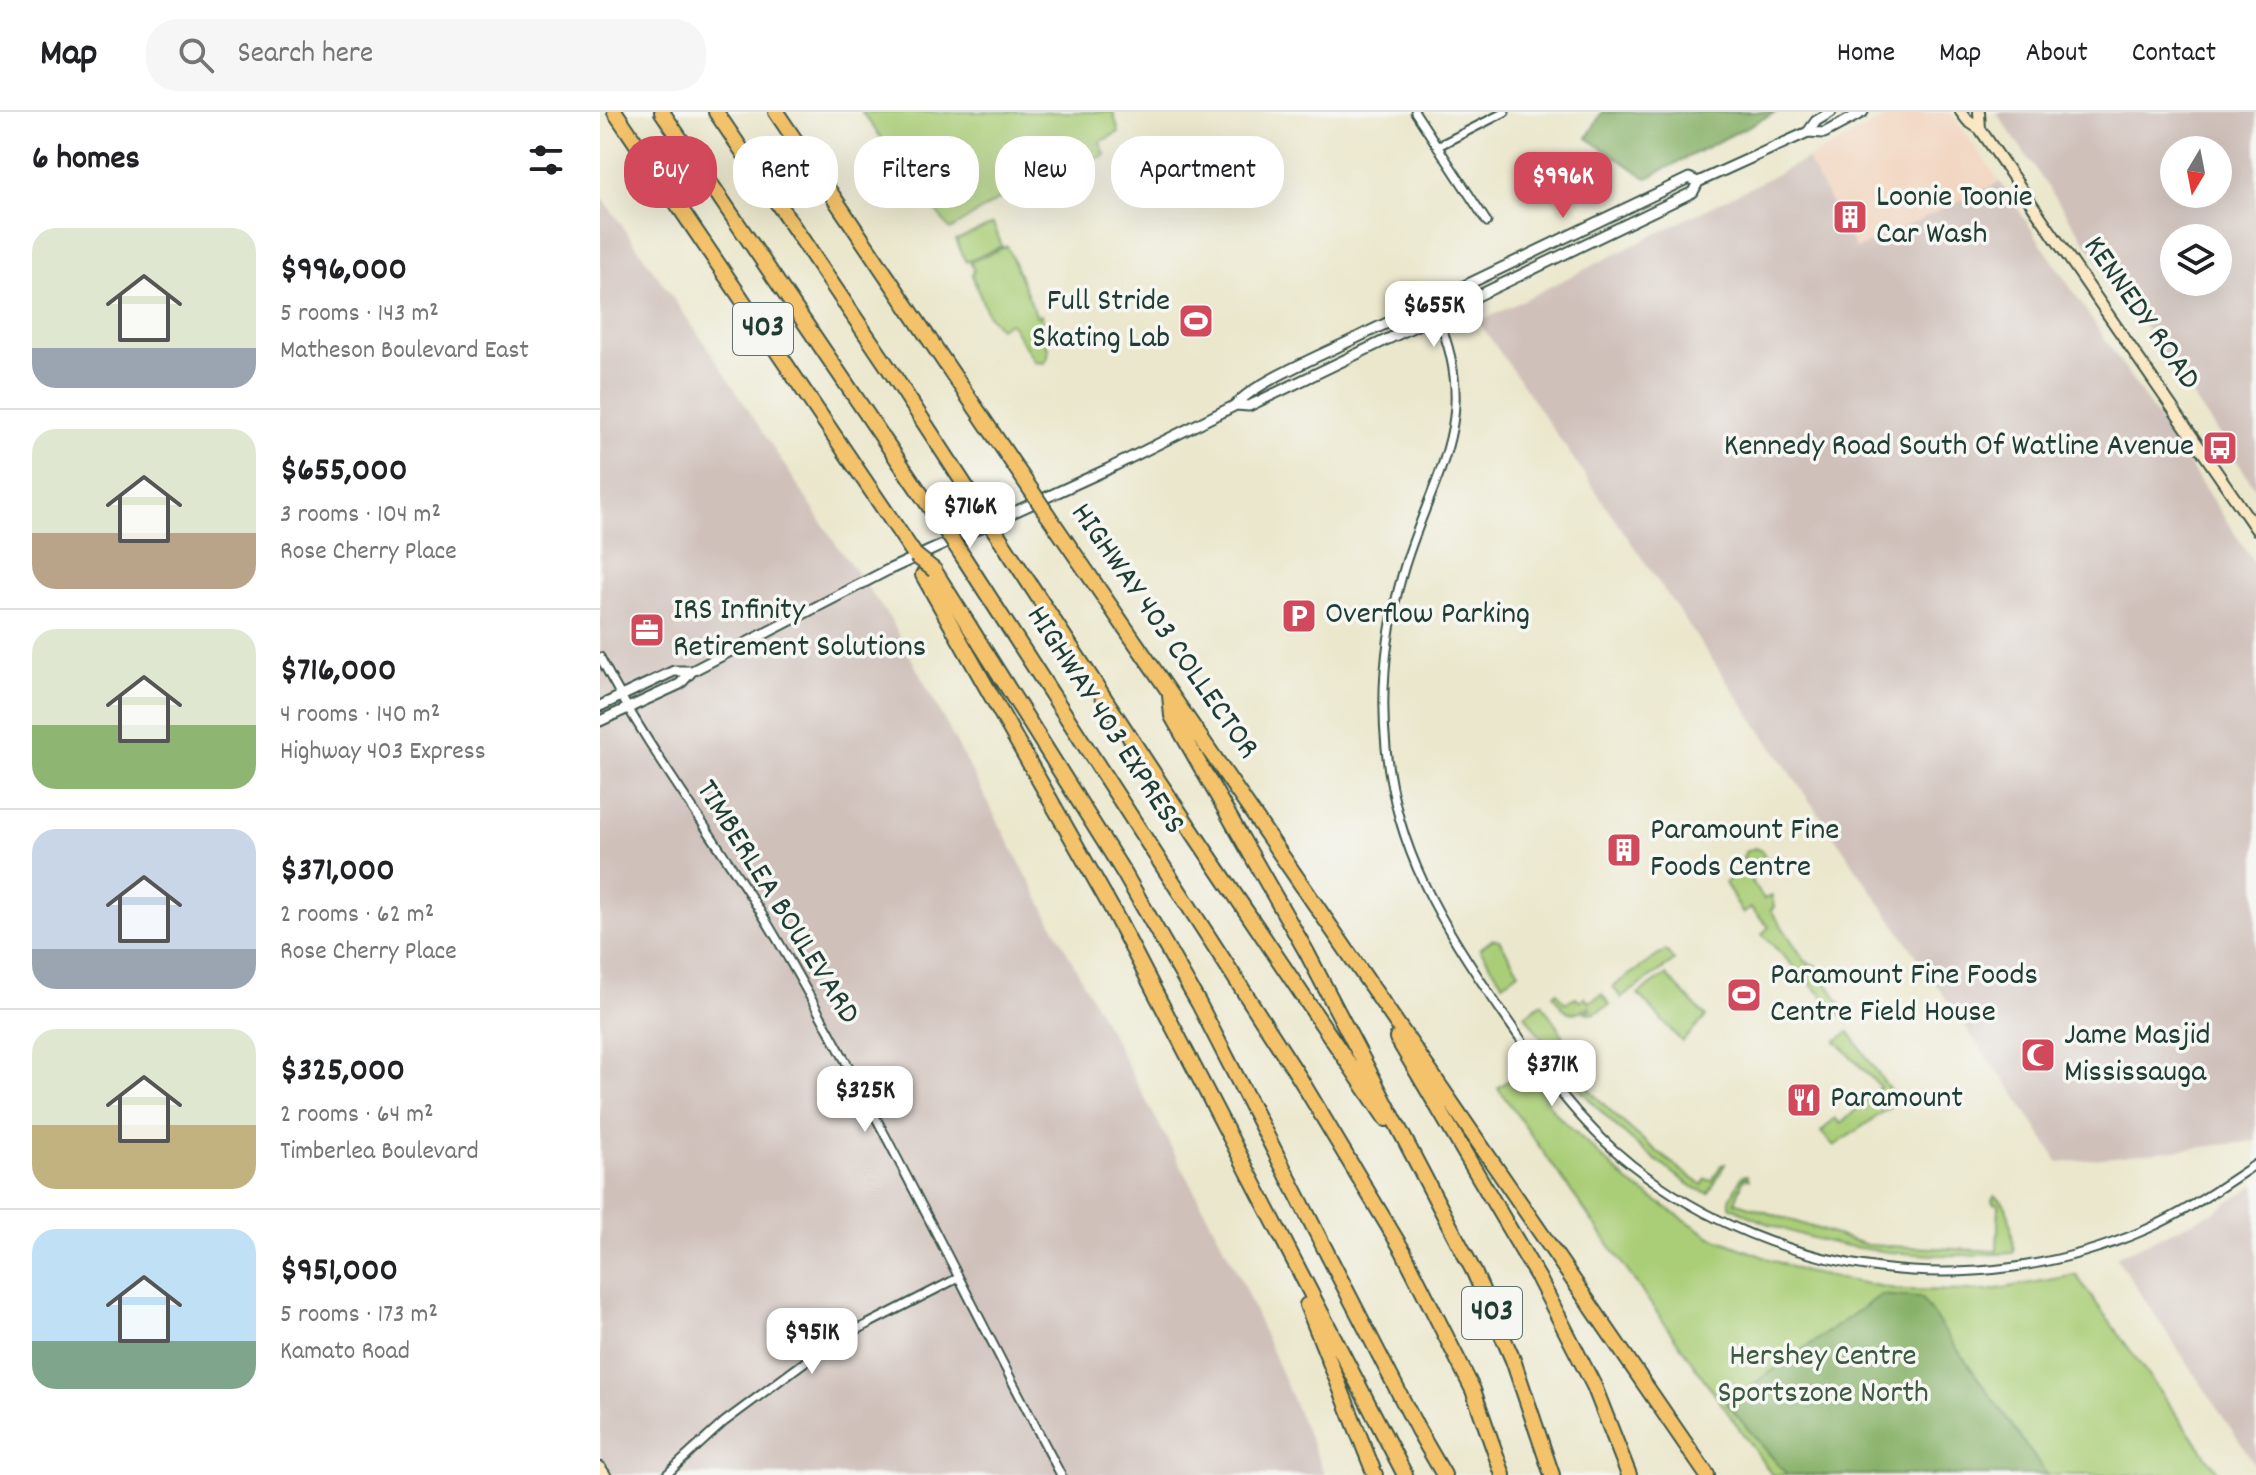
<!DOCTYPE html>
<meta charset="utf-8">
<style>
:root{--surface:#fff;--page:#f6f6f6;--text:#202124;--muted:#757577;--line:#e0e0e0;--accent:#d1495b}
body{margin:0;font-family:Dekko,sans-serif;background:var(--page);color:var(--text);height:100vh;display:flex;flex-direction:column;font-size:30px;white-space:nowrap}
*{box-sizing:border-box;margin:0}
p{font-size:26px;color:var(--muted)}
.icon{flex:none;width:44px;height:44px;fill:none;stroke:currentColor;stroke-width:2;stroke-linecap:round;stroke-linejoin:round}
.map{position:relative;flex:1;overflow:hidden}
.side{display:flex;flex-direction:column;background:var(--surface);width:600px}
.side>*{flex:none}
.guide{position:absolute;left:24px;top:24px;width:760px;height:72px;display:flex;gap:16px}
.needle{width:52px;rotate:190deg}
.tools{position:absolute;left:1560px;top:24px;display:grid;gap:16px}
.tools a{display:grid;place-items:center;width:72px;height:72px;border-radius:50%;background:var(--surface);box-shadow:0 8px 32px #0002;font-size:40px}
.price{position:absolute;translate:-50% -68px;padding:0 18px;border-radius:16px;background:#fff;color:#222;font-size:26px;line-height:52px;filter:drop-shadow(0 2px 4px #0008)}
.price::after{content:'';position:absolute;left:50%;top:48px;width:24px;height:18px;margin-left:-12px;background:inherit;clip-path:polygon(0 0,100% 0,50% 100%)}
.price.on{background:var(--accent);color:#fff}
ul{padding:0;list-style:none}
li{display:flex;align-items:center;gap:24px;height:200px;padding:0 32px}
li+li{border-top:2px solid var(--line)}
li span{display:grid;place-items:center;flex:none;width:224px;height:160px;border-radius:24px;color:#555}
li>.icon{margin-inline-start:auto}
span .icon{width:96px;height:96px;fill:#fffc;stroke-width:1}
li b{font-size:34px}
h2{display:flex;justify-content:space-between;align-items:center;height:96px;padding:0 32px;font-size:34px}
.pill{padding:0 28px;border-radius:32px;background:var(--surface);box-shadow:0 8px 32px #0002;font-size:28px;line-height:72px}
.pill.on{background:var(--accent);color:#fff}
header{display:flex;align-items:center;gap:48px;box-sizing:border-box;height:112px;padding:0 40px;background:var(--surface);border-bottom:2px solid var(--line)}
header strong{font-size:38px}
nav{display:flex;gap:44px;margin-inline-start:auto;font-size:28px}
.search{width:560px;height:72px;background:var(--page);display:flex;align-items:center;gap:20px;box-sizing:border-box;padding:0 28px;border-radius:32px;color:var(--muted);font-size:30px}
main{display:flex;flex:1;min-height:0}
.map>svg:first-child{display:block}
.built{fill:#f2d4be}
.industrial{fill:#cfc0ba;fill-rule:evenodd}
.green{fill:#aace77;stroke:#648656;stroke-width:2}
.forest{fill:#87b168;stroke:#53774e;stroke-width:2}
.lines{fill:none;stroke-linecap:round;stroke-linejoin:round}
.minor-casing{stroke:#3e564b;stroke-width:11}
.tertiary-casing{stroke:#3e564b;stroke-width:13}
.secondary-casing{stroke:#3e564b;stroke-width:14}
.motorway-casing{stroke:#3e564b;stroke-width:18}
.minor{stroke:#fff;stroke-width:7}
.tertiary{stroke:#fff;stroke-width:9}
.secondary{stroke:#fae7c3;stroke-width:10}
.motorway{stroke:#f3c26a;stroke-width:14}
.motorway-bridge-casing{stroke:#3e564b;stroke-width:18;stroke-linecap:butt}
.motorway-bridge{stroke:#f3c26a;stroke-width:14}
.labels{text-anchor:middle;dominant-baseline:central;stroke-width:7;stroke-linejoin:round;paint-order:stroke}
.shield{fill:#f6f6f2;stroke:#60746d;stroke-width:2}
.shield-label{font-size:30px;font-weight:bold;fill:#1f3d34}
.poi-label{font-size:32px;fill:#1f3d34;stroke:#f6f6f2;text-anchor:start}
.street-label{font-size:32px;fill:#1f3d34;stroke:#f6f6f2}
.park-label{font-size:32px;fill:#3b5a41;stroke:#f6f6f2}
</style>
<header>
<strong>Map</strong>
<div class="search"><svg class="icon" aria-label="search" viewBox="0 0 24 24"><circle cx="10" cy="10" r="6"/><path d="M15 15l6 6"/></svg>Search here</div>
<nav><a>Home</a><a>Map</a><a>About</a><a>Contact</a></nav>
</header>
<main>
<section class="side">
<h2>6 homes<svg class="icon" aria-label="filters" viewBox="0 0 24 24"><path d="M4 7h16M4 17h16"/><circle cx="9" cy="7" r="2"/><circle cx="15" cy="17" r="2"/></svg></h2>
<ul>
<li><span style="background:linear-gradient(#dfe7d0 75%,#9aa5b1 0)"><svg class="icon" aria-label="home" viewBox="0 0 24 24"><path d="M3 11l9-7 9 7M6 9v11h12V9"/></svg></span><div><b>$996,000</b><p>5 rooms · 143 m²</p><p>Matheson Boulevard East</p></div></li>
<li><span style="background:linear-gradient(#dfe7d0 65%,#b9a48a 0)"><svg class="icon" aria-label="home" viewBox="0 0 24 24"><path d="M3 11l9-7 9 7M6 9v11h12V9"/></svg></span><div><b>$655,000</b><p>3 rooms · 104 m²</p><p>Rose Cherry Place</p></div></li>
<li><span style="background:linear-gradient(#dfe7d0 60%,#8fb573 0)"><svg class="icon" aria-label="home" viewBox="0 0 24 24"><path d="M3 11l9-7 9 7M6 9v11h12V9"/></svg></span><div><b>$716,000</b><p>4 rooms · 140 m²</p><p>Highway 403 Express</p></div></li>
<li><span style="background:linear-gradient(#c9d6e8 75%,#9aa5b1 0)"><svg class="icon" aria-label="home" viewBox="0 0 24 24"><path d="M3 11l9-7 9 7M6 9v11h12V9"/></svg></span><div><b>$371,000</b><p>2 rooms · 62 m²</p><p>Rose Cherry Place</p></div></li>
<li><span style="background:linear-gradient(#dfe7d0 60%,#c2b280 0)"><svg class="icon" aria-label="home" viewBox="0 0 24 24"><path d="M3 11l9-7 9 7M6 9v11h12V9"/></svg></span><div><b>$325,000</b><p>2 rooms · 64 m²</p><p>Timberlea Boulevard</p></div></li>
<li><span style="background:linear-gradient(#bfe0f5 70%,#7fa58c 0)"><svg class="icon" aria-label="home" viewBox="0 0 24 24"><path d="M3 11l9-7 9 7M6 9v11h12V9"/></svg></span><div><b>$951,000</b><p>5 rooms · 173 m²</p><p>Kamato Road</p></div></li>
</ul>
</section>
<div class="map">
<svg width="1656" height="1363" viewBox="0 0 1656 1363">
<rect width="100%" height="100%" fill="#f6f6f2"/>
<filter id="ink" filterUnits="userSpaceOnUse"><feTurbulence type="fractalNoise" baseFrequency=".0125" numOctaves="2"/><feDisplacementMap in="SourceGraphic" scale="16" xChannelSelector="R" yChannelSelector="G"/><feConvolveMatrix kernelMatrix="1 2 1 2 8 2 1 2 1" color-interpolation-filters="sRGB"/></filter>
<filter id="wash" filterUnits="userSpaceOnUse"><feTurbulence type="fractalNoise" baseFrequency=".006" numOctaves="4" result="noise"/><feDisplacementMap in="SourceGraphic" scale="32" xChannelSelector="R" yChannelSelector="G"/><feGaussianBlur stdDeviation="1.8" result="paint"/><feColorMatrix in="noise" values="0 0 0 0 0 0 0 0 0 0 0 0 0 0 0 0 0 1.4 0 .05"/><feComposite in="paint" operator="in"/></filter>
<g filter="url(#wash)">
<rect width="100%" height="100%" fill="#ebe7cc"/>
<!-- built -->
<path class="built" d="M1296 0H1350L1400 70 1256 137 1207 47Z"/>
<!-- industrial -->
<path class="industrial" d="M1396 0H1656V377L1580 266ZM1618 38V82H1574V38ZM1618 126V170H1574V126Z
M1207 47 1256 137 1400 70 1656 453V1029L1459 1051 1410 975 1387 946 879 210Z
M0 82 110 239 238 435 291 508 639 1163 725 1363H0Z
M1656 1072V1354L1516 1145 1614 1100Z"/>
<!-- green -->
<path class="green" d="M262 0H513L519 20 500 30 505 43 398 88 350 118Z
M393 112 402 134 366 150 356 128Z
M407 134 437 205 441 203 444 211 438 214C443 227 454 237 445 251L435 250 411 212 408 211 399 216 388 203 372 163 374 158 370 150Z
M1155 736 1162 739 1167 748 1147 762 1164 787 1172 784 1174 795 1171 798 1205 849 1216 854 1251 908 1249 911 1162 822 1169 815 1151 796 1143 802 1125 771 1145 755 1143 745 1146 739Z
M893 827 899 828 919 860 903 871 880 837Z
M1066 838 1074 849 1021 886 1013 874Z
M1066 863 1106 905 1082 930 1038 882Z
M957 880 965 891 976 885 980 889 985 885 989 890 1002 882 1010 893 993 902 985 900 991 897 989 895C966 907 965 899 953 882Z
M942 891 963 924 962 928 948 935 925 903Z
M1249 920 1298 990 1234 1034 1221 1020 1235 1006 1241 1012 1280 975 1236 929Z
M991 936 996 942 989 948 986 944 975 951 982 960 977 965C1015 1006 1056 1041 1102 1073L1106 1067 1112 1069 1121 1053 1125 1052 1109 1081C1096 1079 1083 1068 1072 1060 1030 1030 995 996 963 957L965 952Z
M926 956 955 1001 1028 1070 1111 1125 1204 1160 1300 1178 1386 1179 1476 1163 1620 1363H1172L898 976Z
M1147 1063 1149 1067 1144 1066 1135 1090 1267 1133 1397 1139 1399 1092 1393 1091 1392 1088 1395 1084C1412 1090 1411 1122 1414 1138L1413 1141C1316 1148 1217 1140 1130 1094V1087L1142 1064Z"/>
<!-- forest -->
<path class="forest" d="M1002 0H1176L1047 66 987 26Z
M1281 1183 1321 1186 1447 1363H1187L1126 1291Z"/>
</g>
<g filter="url(#ink)">
<g class="lines">
<defs>
<path id="minor" d="M815 0 887 110
M838 34 905 0
M837 204C883 309 831 364 803 460 786 518 780 575 786 636 796 739 841 810 897 893 937 951 976 1009 1032 1053 1177 1167 1376 1192 1545 1118 1584 1101 1620 1076 1656 1052
M0 545C51 645 121 731 177 827 279 1002 367 1185 461 1363
M66 1363 124 1310 229 1232 358 1166"/>
<path id="tertiary" d="M1208 20 1216 9 1231 0
M636 293 649 294 1093 80 1098 70
M0 594 74 559H92
M0 609 80 572 92 559 288 458 508 357 636 293C652 272 725 241 752 228 864 173 977 120 1089 66L1098 70 1208 20 1224 21 1263 0"/>
<path id="secondary" d="M1361 0 1368 9 1380 17 1656 417
M1379 0 1380 17
M0 1356 5 1363"/>
<path id="motorway" d="M15 0 315 443
M62 0 346 419
M116 0 286 252 383 401
M176 0 431 378
M447 402 1107 1363
M399 425 569 685 786 1007
M362 443 699 965 803 1139 873 1278 903 1363
M334 458 524 761 599 892 818 1318 844 1363
M323 463 512 797 805 1363
M570 583 572 604 706 839 874 1160 913 1248 952 1363
M797 926 939 1167 994 1274 1029 1363
M707 1193 775 1363"/>
</defs>
<!-- minor casing -->
<use href="#minor" class="minor-casing"/>
<!-- tertiary casing -->
<use href="#tertiary" class="tertiary-casing"/>
<!-- secondary casing -->
<use href="#secondary" class="secondary-casing"/>
<!-- motorway casing -->
<use href="#motorway" class="motorway-casing"/>
<!-- minor -->
<use href="#minor" class="minor"/>
<!-- tertiary -->
<use href="#tertiary" class="tertiary"/>
<!-- secondary -->
<use href="#secondary" class="secondary"/>
<!-- motorway -->
<use href="#motorway" class="motorway"/>
<defs>
<path id="motorway-bridge" d="M431 378 447 402
M383 401 399 425
M346 419 362 443
M315 443 334 458"/>
</defs>
<!-- motorway-bridge casing -->
<use href="#motorway-bridge" class="motorway-bridge-casing"/>
<!-- motorway-bridge -->
<use href="#motorway-bridge" class="motorway-bridge"/>
</g>
</g>
<!-- icons -->
<defs>
<symbol id="building-square" viewBox="-11 -11 22 22"><rect x="-9" y="-9" width="18" height="18" rx="4" fill="#d1495b" stroke="#f6f6f2"/><path d="M-4-6H4V6H1V3H-1V6H-4ZM-2.5-4.3h1.7v1.8h-1.7ZM.8-4.3h1.7v1.8H.8ZM-2.5-1h1.7V.8h-1.7ZM.8-1h1.7V.8H.8Z" fill="#fff"/></symbol>
<symbol id="stadium-square" viewBox="-11 -11 22 22"><rect x="-9" y="-9" width="18" height="18" rx="4" fill="#d1495b" stroke="#f6f6f2"/><path d="M0-5a6.5 5 0 1 0 0 10a6.5 5 0 1 0 0-10ZM-3.5-1.8h7v3.6h-7Z" fill="#fff"/></symbol>
<symbol id="bus-square" viewBox="-11 -11 22 22"><rect x="-9" y="-9" width="18" height="18" rx="4" fill="#d1495b" stroke="#f6f6f2"/><path d="M-5-6H5V4H4V6H2V4H-2V6H-4V4H-5ZM-3.5-4V0h7V-4ZM-3.5 1.2v1.5H-2V1.2ZM2 1.2v1.5H3.5V1.2Z" fill="#fff"/></symbol>
<symbol id="parking-square" viewBox="-11 -11 22 22"><rect x="-9" y="-9" width="18" height="18" rx="4" fill="#d1495b" stroke="#f6f6f2"/><path d="M-3.5-5.5H1a3.5 3.5 0 0 1 0 7H-1V5.5H-3.5ZM-1-3.4V-.6H.8a1.4 1.4 0 0 0 0-2.8Z" fill="#fff"/></symbol>
<symbol id="office-square" viewBox="-11 -11 22 22"><rect x="-9" y="-9" width="18" height="18" rx="4" fill="#d1495b" stroke="#f6f6f2"/><path d="M-6-3h4V-5.5h4V-3h4V5H-6ZM-1-4.5V-3h2v-1.5ZM-6 0V1H6V0Z" fill="#fff"/></symbol>
<symbol id="mosque-square" viewBox="-11 -11 22 22"><rect x="-9" y="-9" width="18" height="18" rx="4" fill="#d1495b" stroke="#f6f6f2"/><path d="M3.5-4.9A6 6 0 1 0 3.5 4.9A5 5 0 1 1 3.5-4.9Z" fill="#fff"/></symbol>
<symbol id="restaurant-square" viewBox="-11 -11 22 22"><rect x="-9" y="-9" width="18" height="18" rx="4" fill="#d1495b" stroke="#f6f6f2"/><path d="M-5-6h1v4h1v-4h1v4h1v-4h1v5L-1.5 .5V6h-2V.5L-5-1ZM5-6V6H3V1.5H1.5Q1.5-4 5-6Z" fill="#fff"/></symbol>
</defs>
<g fill-rule="evenodd">
<use href="#building-square" x="1230" y="85" width="40" height="40"/>
<use href="#stadium-square" x="576" y="189" width="40" height="40"/>
<use href="#bus-square" x="1600" y="316" width="40" height="40"/>
<use href="#parking-square" x="679" y="484" width="40" height="40"/>
<use href="#office-square" x="27" y="498" width="40" height="40"/>
<use href="#building-square" x="1004" y="718" width="40" height="40"/>
<use href="#stadium-square" x="1124" y="863" width="40" height="40"/>
<use href="#mosque-square" x="1418" y="923" width="40" height="40"/>
<use href="#restaurant-square" x="1184" y="968" width="40" height="40"/>
</g>
<g class="labels">
<!-- shield labels -->
<g class="shield">
<rect x="133" y="191" width="60" height="52" rx="6"/>
<rect x="862" y="1175" width="60" height="52" rx="6"/>
</g>
<g class="shield-label">
<text x="163" y="217">403</text>
<text x="892" y="1201">403</text>
</g>
<!-- poi labels -->
<g class="poi-label">
<text x="1276" y="87">Loonie Toonie<tspan x="1276" dy="37">Car Wash</tspan></text>
<text x="570" y="191" text-anchor="end">Full Stride<tspan x="570" dy="37">Skating Lab</tspan></text>
<text x="1594" y="336" text-anchor="end">Kennedy Road South Of Watline Avenue</text>
<text x="73" y="500">IRS Infinity<tspan x="73" dy="37">Retirement Solutions</tspan></text>
<text x="725" y="504">Overflow Parking</text>
<text x="1050" y="720">Paramount Fine<tspan x="1050" dy="37">Foods Centre</tspan></text>
<text x="1170" y="865">Paramount Fine Foods<tspan x="1170" dy="37">Centre Field House</tspan></text>
<text x="1464" y="925">Jame Masjid<tspan x="1464" dy="37">Mississauga</tspan></text>
<text x="1230" y="988">Paramount</text>
</g>
<!-- street labels -->
<g class="street-label">
<text transform="translate(1540 202) rotate(55)">KENNEDY ROAD</text>
<text transform="translate(563 520) rotate(55)">HIGHWAY 403 COLLECTOR</text>
<text transform="translate(504 609) rotate(57)">HIGHWAY 403 EXPRESS</text>
<text transform="translate(176 791) rotate(58)">TIMBERLEA BOULEVARD</text>
</g>
<!-- park labels -->
<g class="park-label">
<text x="1223" y="1246">Hershey Centre<tspan x="1223" dy="37">Sportszone North</tspan></text>
</g>
</g>
</svg>
<div class="tools">
<a><svg class="needle" viewBox="-14 -14 28 28"><path d="M0-13l5 13h-10z" fill="#e53935"/><path d="M0 13l5-13h-10z" fill="#757577"/></svg></a>
<a><svg class="icon" aria-label="layers" viewBox="0 0 24 24"><path d="M12 4l9 5-9 5-9-5zM3 14l9 5 9-5"/></svg></a>
</div>
<b class="price on" style="left:963px;top:108px">$996K</b>
<b class="price" style="left:834px;top:237px">$655K</b>
<b class="price" style="left:370px;top:438px">$716K</b>
<b class="price" style="left:952px;top:996px">$371K</b>
<b class="price" style="left:265px;top:1022px">$325K</b>
<b class="price" style="left:212px;top:1264px">$951K</b>
<div class="guide">
<a class="pill on">Buy</a>
<a class="pill">Rent</a>
<a class="pill">Filters</a>
<a class="pill">New</a>
<a class="pill">Apartment</a>
</div>
</div>
</main>
